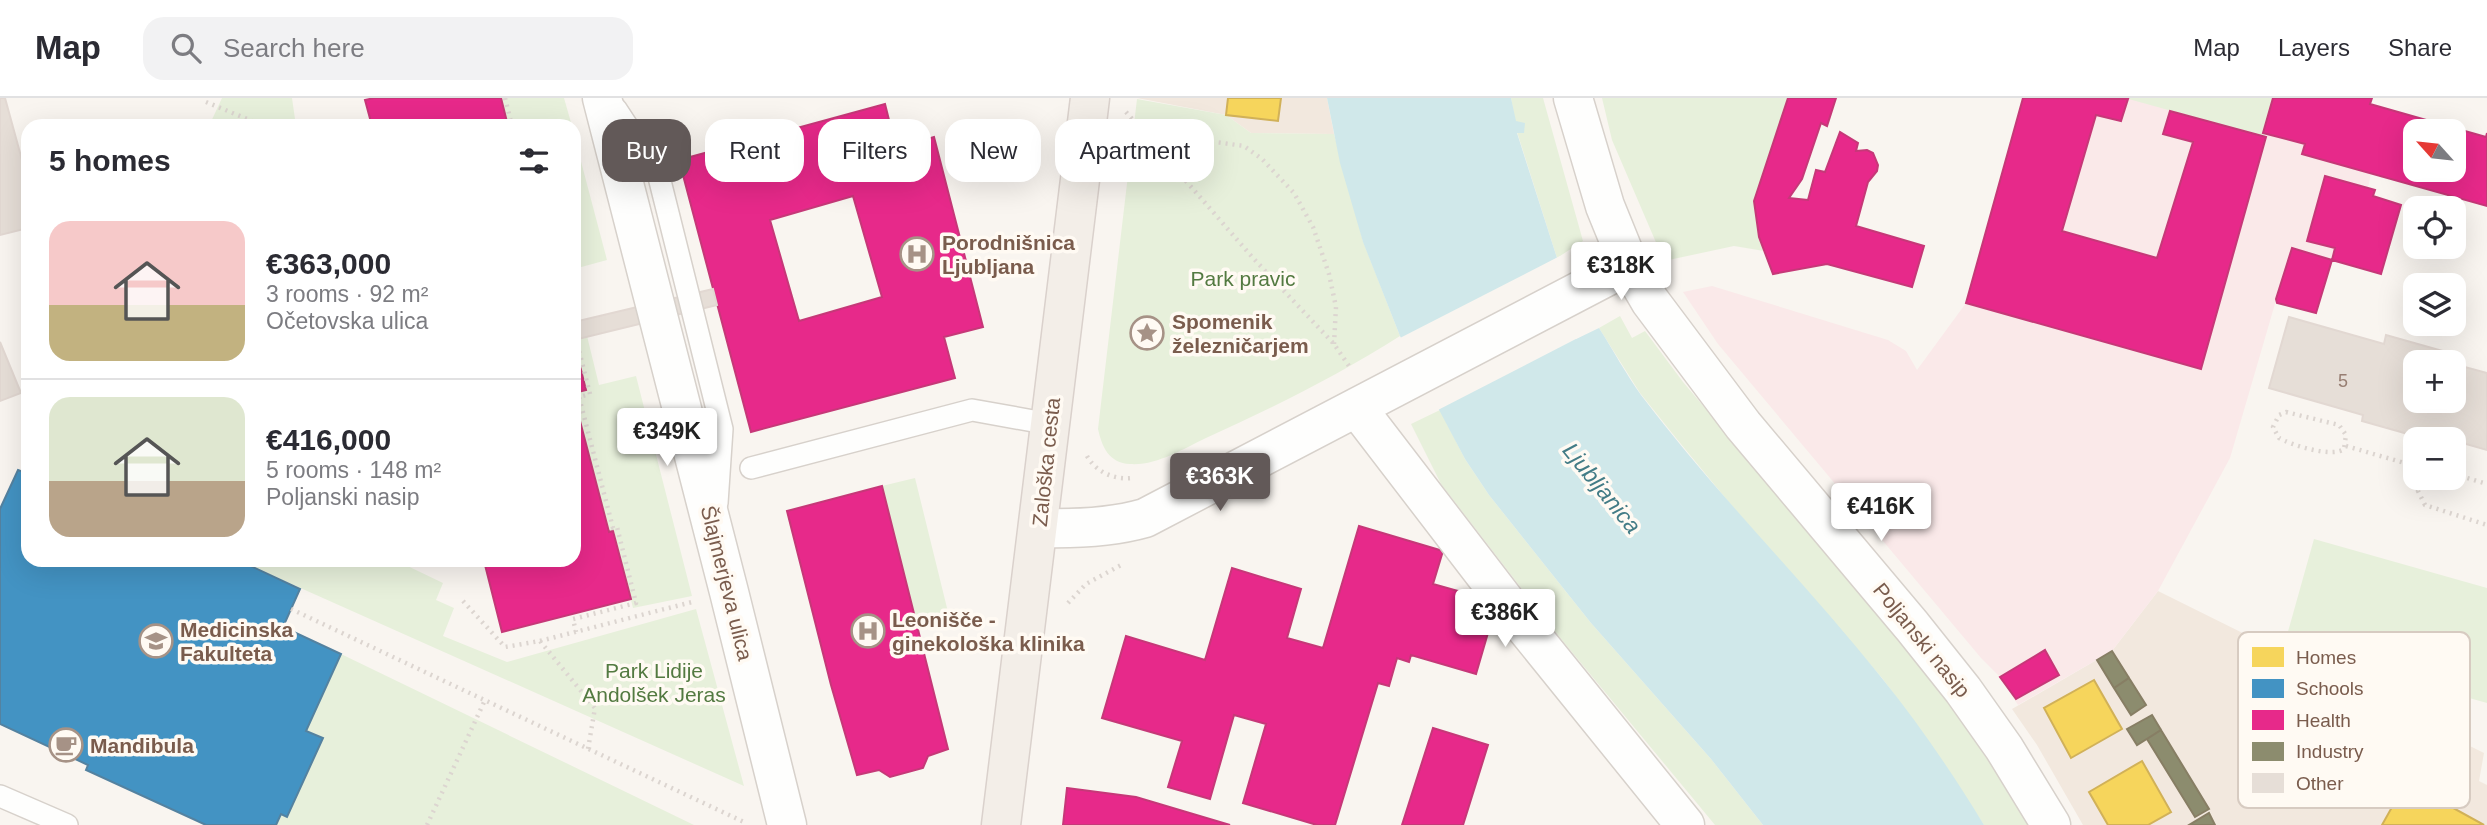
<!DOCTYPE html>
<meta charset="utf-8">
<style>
:root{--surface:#fff;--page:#f2f2f3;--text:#2b2b33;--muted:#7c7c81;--line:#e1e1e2;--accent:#625958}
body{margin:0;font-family:Helvetica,sans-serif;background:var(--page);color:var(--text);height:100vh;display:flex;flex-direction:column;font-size:26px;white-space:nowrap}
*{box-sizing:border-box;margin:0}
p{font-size:23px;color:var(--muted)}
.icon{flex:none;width:38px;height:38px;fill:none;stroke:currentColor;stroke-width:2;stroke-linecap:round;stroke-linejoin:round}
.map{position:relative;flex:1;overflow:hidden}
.details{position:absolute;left:21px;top:21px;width:560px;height:448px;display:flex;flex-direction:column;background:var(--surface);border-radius:21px;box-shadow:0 7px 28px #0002}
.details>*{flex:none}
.hud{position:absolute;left:602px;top:21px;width:665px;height:63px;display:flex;gap:14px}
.needle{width:46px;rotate:297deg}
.buttons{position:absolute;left:2403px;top:21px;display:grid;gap:14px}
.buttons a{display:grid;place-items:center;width:63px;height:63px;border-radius:14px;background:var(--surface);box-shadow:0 7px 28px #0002;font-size:35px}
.price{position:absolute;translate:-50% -60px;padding:0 16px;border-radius:7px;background:#fff;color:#222;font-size:23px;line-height:46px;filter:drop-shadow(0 2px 4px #0008)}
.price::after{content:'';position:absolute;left:50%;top:42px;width:21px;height:16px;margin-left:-10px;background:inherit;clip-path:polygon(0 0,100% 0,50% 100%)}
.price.on{background:var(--accent);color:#fff}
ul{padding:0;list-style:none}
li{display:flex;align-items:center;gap:21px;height:175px;padding:0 28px}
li+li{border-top:2px solid var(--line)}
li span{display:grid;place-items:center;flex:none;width:196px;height:140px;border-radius:21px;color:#555}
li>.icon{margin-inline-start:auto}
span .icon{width:84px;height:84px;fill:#fffc;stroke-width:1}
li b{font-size:30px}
h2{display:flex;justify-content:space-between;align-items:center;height:84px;padding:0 28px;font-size:30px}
.tag{padding:0 24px;border-radius:21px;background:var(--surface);box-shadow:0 7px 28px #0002;font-size:24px;line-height:63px}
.tag.on{background:var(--accent);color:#fff}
header{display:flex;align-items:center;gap:42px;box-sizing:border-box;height:98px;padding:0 35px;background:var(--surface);border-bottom:2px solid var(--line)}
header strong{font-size:33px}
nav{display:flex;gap:38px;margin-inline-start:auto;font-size:24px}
.search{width:490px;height:63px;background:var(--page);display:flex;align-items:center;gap:18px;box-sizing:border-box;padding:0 24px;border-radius:21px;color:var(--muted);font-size:26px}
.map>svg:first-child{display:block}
.residential{fill:#f2e8de}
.medical{fill:#fae9e9}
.green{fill:#e7f0db}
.water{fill:#d0e8ea}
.pier{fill:#f9f5f0}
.homes{fill:#f6d55c;stroke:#d1b158;stroke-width:2}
.schools{fill:#4393c3;stroke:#5482a0;stroke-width:2}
.health{fill:#e7298a;stroke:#c63878;stroke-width:2;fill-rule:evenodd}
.industry{fill:#8c8c6e;stroke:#877e64;stroke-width:2}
.building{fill:#e6ded7;stroke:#e2d8d2;stroke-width:2}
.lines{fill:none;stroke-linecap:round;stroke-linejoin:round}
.service-casing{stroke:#d7d1cb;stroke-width:24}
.minor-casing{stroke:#d7d1cb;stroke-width:41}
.primary-casing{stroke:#dad1cc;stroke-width:41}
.path{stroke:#dcd5d0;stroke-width:4.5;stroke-dasharray:2 5;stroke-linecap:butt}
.service{stroke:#fefefd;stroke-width:21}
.minor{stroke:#fefefd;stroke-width:38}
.primary{stroke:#f3eee8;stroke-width:38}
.labels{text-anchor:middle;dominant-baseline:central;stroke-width:7;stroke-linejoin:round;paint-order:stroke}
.number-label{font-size:18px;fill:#977e72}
.poi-label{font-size:21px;font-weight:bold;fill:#7a5c4d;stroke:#fffaf3;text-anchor:start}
.park-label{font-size:21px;fill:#537a41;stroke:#fffaf3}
.street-label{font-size:21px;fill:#7a5c4d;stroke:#fffaf3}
.water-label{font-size:23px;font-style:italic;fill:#437c86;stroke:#fffaf3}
.key{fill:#fffaf3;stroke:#d7cbc1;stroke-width:2}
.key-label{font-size:19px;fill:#7a5c4d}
</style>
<header>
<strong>Map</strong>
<div class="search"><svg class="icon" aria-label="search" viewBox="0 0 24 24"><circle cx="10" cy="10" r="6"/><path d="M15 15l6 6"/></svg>Search here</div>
<nav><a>Map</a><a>Layers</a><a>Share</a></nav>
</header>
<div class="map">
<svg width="2487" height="727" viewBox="0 0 2487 727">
<rect width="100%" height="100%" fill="#f9f5f0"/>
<!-- residential -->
<path class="residential" d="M1137 0H1327L1334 36 1251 35 1226 17Z
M2158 493 2484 655 2479 683 2487 687V727H2083L2037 647 2012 611 2112 553Z"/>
<!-- medical -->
<path class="medical" d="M2023 0H2273L2263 35 2305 46 2303 56 2371 75 2368 90 2325 78 2307 142 2335 150 2332 162 2291 151 2230 360 2158 493 2112 553 2018 607 2000 579 1981 560 1718 246 1683 194 1712 188 1888 242 1906 253 1917 272 1966 205Z"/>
<!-- green -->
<path class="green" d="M222 0H292L296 28H209Z
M501 0H564L572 28H508Z
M1511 0H1543L1583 143 1557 160 1517 34Z
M1602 0H1788L1754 103 1759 139 1764 153 1734 148 1664 163 1612 42Z
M2125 0H2273L2263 35 2266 39Z
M1137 1 1226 17 1251 35 1334 36 1363 143 1400 238C1339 277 1272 310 1206 340 1183 351 1156 368 1130 366 1109 365 1102 349 1098 331Z
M574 37 607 162 574 171Z
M1620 218 1632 240 1645 233 1683 284 1918 562 2003 683 2029 727H1984L1924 637 1882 580 1727 402 1676 340 1640 295 1599 230Z
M587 238 599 287 636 278 692 498 633 510 614 433 609 434 574 300V295L586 292 574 242Z
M1440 312 1465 361 1489 397 1591 525 1711 661 1763 727H1715L1552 530 1441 386 1411 326Z
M915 380 948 514 916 524 882 388Z
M2314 441 2487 490V605L2284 548Z
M238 462H395L443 485 436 502 454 510 443 538 507 564 696 511 744 688Z
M341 556 694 727H276L281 716 287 718 323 641 306 633Z"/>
<!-- water -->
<path class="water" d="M1327 0H1511L1516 23 1525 25 1524 35H1517L1557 160 1540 169 1576 241 1599 230C1613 252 1626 276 1641 297 1716 396 1804 483 1881 579 1919 626 1953 676 1984 727H1763L1711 661 1591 525 1489 397 1465 361 1400 238 1363 144 1340 65Z"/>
<!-- pier -->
<path class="pier" d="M1560 158 1559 163 1544 170 1577 237 1597 227 1601 228 1436 313 1398 241Z"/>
<!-- homes -->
<path class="homes" d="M1228 0H1281L1278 23 1226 17Z
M2094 582 2122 631 2071 660 2044 610Z
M2142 663 2171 714 2148 727H2108L2089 694Z
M2406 684 2484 727H2382Z"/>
<!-- schools -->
<path class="schools" d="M18 372 28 376V462H238L300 491 283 529 341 556 306 633 323 640 287 719 281 716 276 727H206L86 672 88 667 0 626V411Z"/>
<!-- health -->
<path class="health" d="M374 0H501L508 28H372L365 2Z
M1788 0H1836L1827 28 1821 25 1802 81 1789 100 1808 102 1816 72 1825 74 1840 34 1858 45 1856 53 1867 52 1873 55 1878 67 1877 73 1868 84 1856 128 1924 148 1912 189 1827 166 1773 176 1759 139 1754 103Z
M2023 0 2128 1 2121 23 2096 17 2062 133 2157 160 2193 44 2163 36 2170 13 2266 39 2201 271 1966 205Z
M2273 0H2372L2370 6 2486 39 2487 35V108L2302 56 2305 46 2263 35ZM2415 33H2454V72H2415Z
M885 6 896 50 934 39 983 229 944 239 955 280 751 334 679 62ZM853 98 882 199 799 223 770 122Z
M2325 78 2375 92 2373 98 2401 107 2381 176 2332 162 2335 150 2307 143Z
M2292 150 2332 162 2316 215 2277 205 2276 201Z
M574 244 586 292 574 295Z
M574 300 609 434 613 433 631 501 502 534 485 467 502 462H574Z
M882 388 948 651 928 658 923 670 890 679 879 672 857 677 831 587 787 413Z
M1359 428 1443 453 1433 486 1497 504 1476 576 1411 557 1409 564 1397 560 1389 588 1378 585 1335 727H1317L1243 705 1266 626 1234 617 1210 701 1168 689 1182 643 1102 620 1126 538 1205 562 1232 470 1301 491 1287 540 1323 550Z
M2045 552 2059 577 2016 601 2000 579Z
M1433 630 1488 647 1463 727H1402Z
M1067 690 1136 699 1230 727H1063Z"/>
<!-- industry -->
<path class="industry" d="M2112 553 2129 580 2114 590 2097 562Z
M2129 580 2146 607 2131 617 2114 590Z
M2152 617 2161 632 2137 647 2127 631Z
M2161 632 2209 711 2195 719 2147 641Z
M2209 715 2215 727H2189Z"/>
<!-- building -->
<path class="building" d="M0 0H5L28 84V130L0 137Z
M713 191 717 207 574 242V224Z
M2289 219 2384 246 2386 237 2446 254 2443 263 2448 264H2415V303H2454V266L2487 275V352L2424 334 2422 340 2362 323 2363 317 2269 290Z
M0 244 21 295 0 303Z"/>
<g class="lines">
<defs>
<path id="service" d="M616 11 658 75 722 331 717 405
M751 370 972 312 1050 326
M0 698 67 727"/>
<path id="minor" d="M602 0 729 494 787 727
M1573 0 1605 108 1629 167 1650 203 1743 327 1912 528 1963 592 2004 650 2051 727
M1357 310 1525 529 1685 727
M1039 430C1074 431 1110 430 1145 420L1629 167"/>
<path id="primary" d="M1001 727 1090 0"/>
</defs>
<!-- service casing -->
<use href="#service" class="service-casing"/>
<!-- minor casing -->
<use href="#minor" class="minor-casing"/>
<!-- primary casing -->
<use href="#primary" class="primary-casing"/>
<!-- path -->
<path class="path" d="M505 0 512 28
M206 4 264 28
M1126 14 1253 160 1334 246 1351 271
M1149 39 1174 43 1216 44 1244 48 1262 61 1294 95 1313 129 1329 176 1336 209 1334 246
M574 233 590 296 579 299 613 430 617 429 636 505 573 521 576 534
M2286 314 2339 327 2346 337 2344 351C2332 360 2291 347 2279 340L2273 329 2279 317Z
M2346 348 2415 368
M1087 358C1096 374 1114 382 1132 380
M2454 376 2487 386
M2424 380 2418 393 2425 407 2487 427
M463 503 505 549 540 543 595 610 588 651
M1068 505 1086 486 1123 466
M291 511 746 725
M540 543 692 504
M427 727 485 602"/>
<!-- service -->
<use href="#service" class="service"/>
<!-- minor -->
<use href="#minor" class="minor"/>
<!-- primary -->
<use href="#primary" class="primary"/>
</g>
<!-- icons -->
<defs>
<symbol id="hospital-ring" viewBox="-11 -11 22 22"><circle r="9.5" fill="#fffaf3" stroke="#a69286" stroke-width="1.5"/><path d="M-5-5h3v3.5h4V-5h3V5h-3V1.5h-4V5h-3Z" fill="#a69286"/></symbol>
<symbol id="sight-ring" viewBox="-11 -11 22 22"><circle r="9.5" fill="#fffaf3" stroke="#a69286" stroke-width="1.5"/><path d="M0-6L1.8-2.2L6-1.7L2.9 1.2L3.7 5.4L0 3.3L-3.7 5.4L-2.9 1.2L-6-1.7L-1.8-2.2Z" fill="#a69286"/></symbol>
<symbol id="university-ring" viewBox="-11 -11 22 22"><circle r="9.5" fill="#fffaf3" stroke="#a69286" stroke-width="1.5"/><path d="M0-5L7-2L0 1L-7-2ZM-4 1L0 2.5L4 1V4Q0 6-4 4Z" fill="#a69286"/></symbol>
<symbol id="cafe-ring" viewBox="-11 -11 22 22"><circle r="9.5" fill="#fffaf3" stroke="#a69286" stroke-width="1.5"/><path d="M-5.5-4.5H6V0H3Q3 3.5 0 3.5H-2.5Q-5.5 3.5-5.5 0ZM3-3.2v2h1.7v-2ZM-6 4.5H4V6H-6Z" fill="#a69286"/></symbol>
</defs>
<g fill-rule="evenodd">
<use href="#hospital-ring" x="898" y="137" width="38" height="38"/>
<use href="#sight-ring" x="1128" y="216" width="38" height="38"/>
<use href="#hospital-ring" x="849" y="514" width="38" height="38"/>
<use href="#university-ring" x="137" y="524" width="38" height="38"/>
<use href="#cafe-ring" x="47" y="628" width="38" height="38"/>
</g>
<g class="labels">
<!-- number labels -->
<g class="number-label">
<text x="2343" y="283">5</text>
</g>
<!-- poi labels -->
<g class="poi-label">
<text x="942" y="144">Porodnišnica<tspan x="942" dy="24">Ljubljana</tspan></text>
<text x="1172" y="223">Spomenik<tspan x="1172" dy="24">železničarjem</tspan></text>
<text x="892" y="521">Leonišče -<tspan x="892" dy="24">ginekološka klinika</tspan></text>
<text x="180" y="531">Medicinska<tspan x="180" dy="24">Fakulteta</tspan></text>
<text x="90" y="647">Mandibula</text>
</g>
<!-- park labels -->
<g class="park-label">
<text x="1243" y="180">Park pravic</text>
<text x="654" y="572">Park Lidije<tspan x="654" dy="24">Andolšek Jeras</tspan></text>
</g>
<!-- street labels -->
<g class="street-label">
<text transform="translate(1046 364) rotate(-84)">Zaloška cesta</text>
<text transform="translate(727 485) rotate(76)">Šlajmerjeva ulica</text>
<text transform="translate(1922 542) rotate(51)">Poljanski nasip</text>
</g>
<!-- water labels -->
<g class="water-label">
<text transform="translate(1602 390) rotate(51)">Ljubljanica</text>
</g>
</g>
<!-- legend -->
<rect x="2238" y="534" width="232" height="176" rx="10" class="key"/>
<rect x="2252" y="549" width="32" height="20" fill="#f6d55c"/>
<rect x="2252" y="581" width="32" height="19" fill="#4393c3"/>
<rect x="2252" y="612" width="32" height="20" fill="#e7298a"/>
<rect x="2252" y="644" width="32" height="19" fill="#8c8c6e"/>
<rect x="2252" y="675" width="32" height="20" fill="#e6ded7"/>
<g class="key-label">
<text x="2296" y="566">Homes</text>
<text x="2296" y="597">Schools</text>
<text x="2296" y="629">Health</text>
<text x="2296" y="660">Industry</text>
<text x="2296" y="692">Other</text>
</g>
</svg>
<div class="buttons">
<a><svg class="needle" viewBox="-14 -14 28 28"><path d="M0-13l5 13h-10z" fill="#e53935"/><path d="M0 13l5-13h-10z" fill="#7c7c81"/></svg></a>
<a><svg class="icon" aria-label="locate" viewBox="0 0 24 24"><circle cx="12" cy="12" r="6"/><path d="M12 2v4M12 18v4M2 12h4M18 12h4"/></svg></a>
<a><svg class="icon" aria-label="layers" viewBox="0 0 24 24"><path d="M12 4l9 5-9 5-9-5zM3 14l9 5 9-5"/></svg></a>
<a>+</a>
<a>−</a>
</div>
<b class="price" style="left:1621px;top:204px">€318K</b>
<b class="price" style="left:667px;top:370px">€349K</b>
<b class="price on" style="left:1220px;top:415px">€363K</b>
<b class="price" style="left:1881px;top:445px">€416K</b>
<b class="price" style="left:1505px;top:551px">€386K</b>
<div class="hud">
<a class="tag on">Buy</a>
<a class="tag">Rent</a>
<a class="tag">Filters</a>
<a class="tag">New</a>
<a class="tag">Apartment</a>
</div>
<section class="details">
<h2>5 homes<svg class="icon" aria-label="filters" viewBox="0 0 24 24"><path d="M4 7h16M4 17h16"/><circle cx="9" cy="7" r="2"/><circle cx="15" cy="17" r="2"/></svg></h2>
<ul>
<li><span style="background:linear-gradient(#f6c9c9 60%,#c2b280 0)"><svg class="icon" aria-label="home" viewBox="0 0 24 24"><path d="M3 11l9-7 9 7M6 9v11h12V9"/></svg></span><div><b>€363,000</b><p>3 rooms · 92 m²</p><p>Očetovska ulica</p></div></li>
<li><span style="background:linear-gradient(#dfe7d0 60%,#b9a48a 0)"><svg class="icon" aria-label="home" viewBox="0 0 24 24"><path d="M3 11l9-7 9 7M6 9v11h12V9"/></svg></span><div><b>€416,000</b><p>5 rooms · 148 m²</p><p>Poljanski nasip</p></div></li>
</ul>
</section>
</div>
